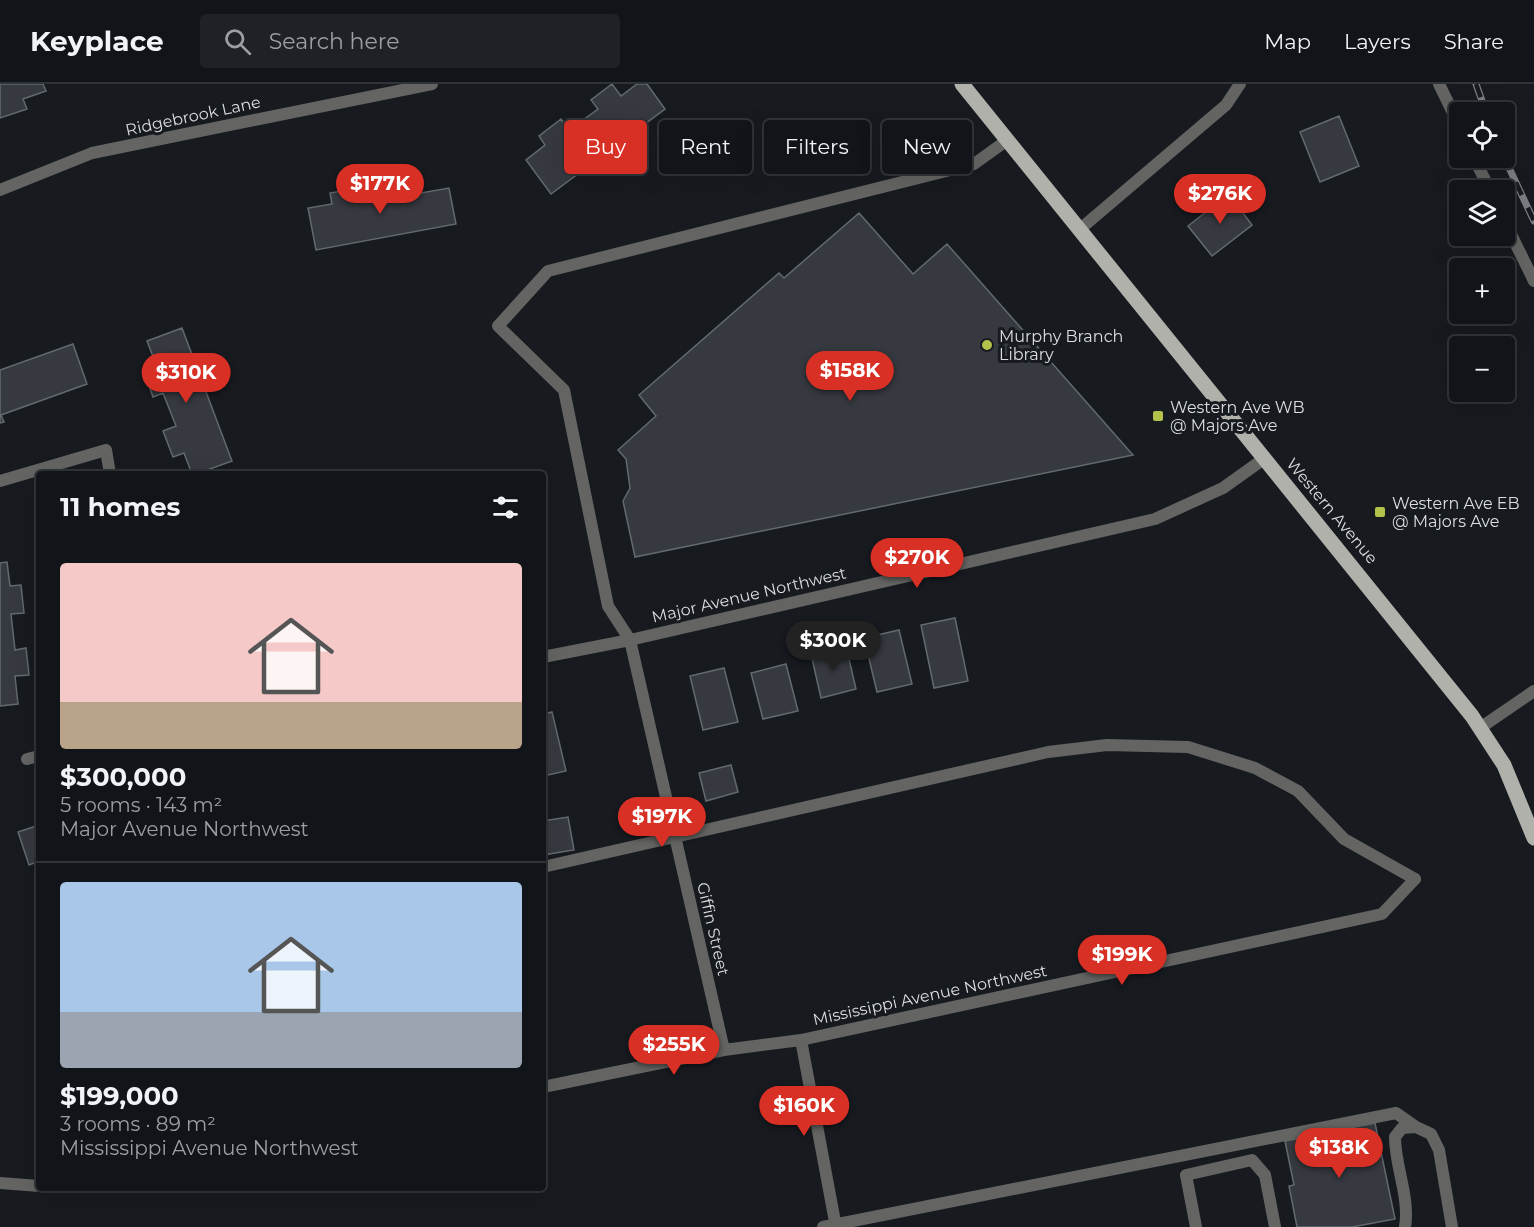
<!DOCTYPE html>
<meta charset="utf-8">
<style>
:root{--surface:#111418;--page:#1e2125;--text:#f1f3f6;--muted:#9c9ea2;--line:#303337;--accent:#d93025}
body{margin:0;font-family:Montserrat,sans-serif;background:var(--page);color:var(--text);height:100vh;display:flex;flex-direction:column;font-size:22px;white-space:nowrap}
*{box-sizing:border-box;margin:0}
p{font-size:20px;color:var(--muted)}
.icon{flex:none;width:33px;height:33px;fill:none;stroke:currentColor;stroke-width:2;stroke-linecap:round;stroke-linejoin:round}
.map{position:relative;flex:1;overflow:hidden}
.panel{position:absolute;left:36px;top:387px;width:510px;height:720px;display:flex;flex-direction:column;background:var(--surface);border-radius:6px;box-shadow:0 6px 24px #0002,0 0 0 2px var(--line)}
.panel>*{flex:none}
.guide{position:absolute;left:564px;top:36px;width:570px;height:54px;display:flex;gap:12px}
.fabs{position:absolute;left:1449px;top:18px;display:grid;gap:12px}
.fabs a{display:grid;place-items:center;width:66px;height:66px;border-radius:6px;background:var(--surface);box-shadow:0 6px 24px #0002,0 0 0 2px var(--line);font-size:30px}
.price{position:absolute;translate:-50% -51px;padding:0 14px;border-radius:21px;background:var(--accent);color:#fff;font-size:20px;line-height:39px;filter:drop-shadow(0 2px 3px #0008)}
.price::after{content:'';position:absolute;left:50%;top:36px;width:18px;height:14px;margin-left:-9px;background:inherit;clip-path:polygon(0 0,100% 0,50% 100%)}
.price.active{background:#222;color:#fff}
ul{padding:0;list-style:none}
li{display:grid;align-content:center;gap:12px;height:318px;padding:0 24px}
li+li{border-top:2px solid var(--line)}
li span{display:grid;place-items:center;height:186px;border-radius:6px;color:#555}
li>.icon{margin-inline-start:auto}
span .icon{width:108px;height:108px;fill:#fffc;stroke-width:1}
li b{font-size:26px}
h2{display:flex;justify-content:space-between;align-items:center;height:72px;padding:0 24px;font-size:26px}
.tag{padding:0 21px;border-radius:6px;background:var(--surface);box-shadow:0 6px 24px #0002,0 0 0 2px var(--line);font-size:21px;line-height:54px}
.tag.active{background:var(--accent);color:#fff}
header{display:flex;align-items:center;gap:36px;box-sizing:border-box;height:84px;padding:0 30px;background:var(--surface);border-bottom:2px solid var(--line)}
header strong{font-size:28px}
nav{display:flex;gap:33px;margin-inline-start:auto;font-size:21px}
.search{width:420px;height:54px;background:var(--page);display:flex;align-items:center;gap:15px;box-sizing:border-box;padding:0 21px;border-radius:6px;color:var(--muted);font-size:22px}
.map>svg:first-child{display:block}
.building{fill:#363a40;stroke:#64696f;stroke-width:1.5}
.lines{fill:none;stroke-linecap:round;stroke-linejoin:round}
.service{stroke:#646562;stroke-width:12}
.minor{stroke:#646562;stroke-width:12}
.tertiary{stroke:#646562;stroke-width:12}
.primary{stroke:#b0b1ab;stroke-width:15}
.rail-casing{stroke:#7a7e82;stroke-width:7}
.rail{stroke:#171b20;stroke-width:4.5;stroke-dasharray:14;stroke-linecap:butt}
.poi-dot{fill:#b4c24b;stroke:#171b20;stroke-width:2}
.labels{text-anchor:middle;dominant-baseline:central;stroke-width:6;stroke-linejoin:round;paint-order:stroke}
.street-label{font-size:16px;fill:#dbdee1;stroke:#171b20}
.poi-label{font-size:16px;fill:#dbdee1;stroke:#171b20;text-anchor:start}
</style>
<header>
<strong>Keyplace</strong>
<div class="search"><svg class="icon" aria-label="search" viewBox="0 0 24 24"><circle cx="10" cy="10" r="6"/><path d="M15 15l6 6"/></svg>Search here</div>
<nav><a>Map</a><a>Layers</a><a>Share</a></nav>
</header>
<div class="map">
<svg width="1534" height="1143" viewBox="0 0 1534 1143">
<rect width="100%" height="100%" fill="#171b20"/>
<!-- building -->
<path class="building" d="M0 0H43L46 7 23 15 27 25 0 34Z
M612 0 621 12 637 0H647L665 25 551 110 526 76 545 61 539 52 561 35 569 46 598 25 591 16Z
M1339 32 1359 82 1320 98 1300 48Z
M419 95 421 109 449 104 456 140 316 166 308 124 332 120 330 109 358 104 360 117 395 110 393 100Z
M1229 110 1252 141 1212 172 1188 142Z
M859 129 913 190 947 160 1133 371 635 473 623 417 630 404 626 375 618 366 656 332 639 311 779 189 784 194Z
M182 244 232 377 196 390H192L184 369 173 373 163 347 176 342 163 309 153 313 144 288 157 283 147 257Z
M73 260 87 300 1 331 4 338 0 339V286Z
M7 478 10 502 21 501 24 529 11 530 15 566 26 564 29 591 15 592 18 620 0 622V479Z
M955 534 968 597 934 604 921 541Z
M899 546 912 600 877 608 864 554Z
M846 562 856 605 821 614 811 570Z
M786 580 798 627 763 635 751 589Z
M724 584 738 638 703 646 690 592Z
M552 628 566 687 543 692V630Z
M731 681 738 708 706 717 699 689Z
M568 733 574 766 543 771V737Z
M39 741V777L29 781 18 748Z
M1375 1039 1395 1135 1352 1143H1297L1289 1102 1294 1101 1285 1057Z"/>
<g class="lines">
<!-- service -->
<path class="service" d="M630 556 608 522 564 306 498 242 548 187 974 80 1006 57
M543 783 1048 668 1107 661 1188 663 1255 684 1298 707 1344 755 1415 795
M823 1143 1396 1029 1416 1043
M1196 1143 1186 1091 1252 1076 1265 1091 1275 1143
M1405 1143C1410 1113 1395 1083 1395 1053L1402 1044 1416 1043 1431 1050 1439 1066 1452 1143"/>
<!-- minor -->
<path class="minor" d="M1439 0 1460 43
M1474 74 1490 106
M0 106 92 69 432 0
M1504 136 1534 197
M1079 146 1226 21 1240 0
M0 397 106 366 110 390
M630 556 724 966
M543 573 630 556 1155 435 1223 404 1265 374
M27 675 39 672
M801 956 836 1143
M543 1003 724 966 801 956 1382 830 1415 795
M0 1099 39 1102"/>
<!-- tertiary -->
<path class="tertiary" d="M1480 644 1534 607"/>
<!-- primary -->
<path class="primary" d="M962 0 1472 632 1504 681 1534 754"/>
<defs>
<path id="rail" d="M1476 0 1486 28
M1504 73 1534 137"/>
</defs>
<!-- rail casing -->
<use href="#rail" class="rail-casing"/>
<!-- rail -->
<use href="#rail" class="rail"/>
</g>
<!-- markers -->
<g class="poi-dot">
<circle cx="987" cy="261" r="6"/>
<rect x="1152" y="326" width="12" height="12" rx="3"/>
<rect x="1374" y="422" width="12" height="12" rx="3"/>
</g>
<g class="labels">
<!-- street labels -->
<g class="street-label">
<text transform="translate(193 32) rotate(-12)">Ridgebrook Lane</text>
<text transform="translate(1332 427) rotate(50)">Western Avenue</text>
<text transform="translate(749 511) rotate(-13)">Major Avenue Northwest</text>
<text transform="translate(713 845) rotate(77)">Giffin Street</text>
<text transform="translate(930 911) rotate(-12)">Mississippi Avenue Northwest</text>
</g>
<!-- poi labels -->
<g class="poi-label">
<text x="999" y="252">Murphy Branch<tspan x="999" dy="18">Library</tspan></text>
<text x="1170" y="323">Western Ave WB<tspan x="1170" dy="18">@ Majors Ave</tspan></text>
<text x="1392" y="419">Western Ave EB<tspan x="1392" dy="18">@ Majors Ave</tspan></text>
</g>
</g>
</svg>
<div class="fabs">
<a><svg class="icon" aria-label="locate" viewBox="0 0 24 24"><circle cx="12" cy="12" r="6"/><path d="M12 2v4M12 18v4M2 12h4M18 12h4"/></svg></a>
<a><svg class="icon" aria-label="layers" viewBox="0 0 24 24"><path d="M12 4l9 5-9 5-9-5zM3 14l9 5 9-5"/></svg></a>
<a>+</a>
<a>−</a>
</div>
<b class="price" style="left:380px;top:131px">$177K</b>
<b class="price" style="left:1220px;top:141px">$276K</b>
<b class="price" style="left:850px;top:318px">$158K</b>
<b class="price" style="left:186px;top:320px">$310K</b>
<b class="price" style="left:917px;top:505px">$270K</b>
<b class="price active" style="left:833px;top:588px">$300K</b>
<b class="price" style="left:662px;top:764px">$197K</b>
<b class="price" style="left:1122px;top:902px">$199K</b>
<b class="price" style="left:674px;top:992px">$255K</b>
<b class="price" style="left:804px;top:1053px">$160K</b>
<b class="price" style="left:1339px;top:1095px">$138K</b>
<div class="guide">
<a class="tag active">Buy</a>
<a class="tag">Rent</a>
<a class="tag">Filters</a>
<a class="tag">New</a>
</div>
<section class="panel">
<h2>11 homes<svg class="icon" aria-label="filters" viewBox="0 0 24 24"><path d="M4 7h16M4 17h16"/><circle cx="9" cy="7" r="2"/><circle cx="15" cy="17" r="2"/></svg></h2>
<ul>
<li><span style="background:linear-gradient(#f6c9c9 75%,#b9a48a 0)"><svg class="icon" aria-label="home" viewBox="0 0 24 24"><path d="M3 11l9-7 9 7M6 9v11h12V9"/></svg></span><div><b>$300,000</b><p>5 rooms · 143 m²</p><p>Major Avenue Northwest</p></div></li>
<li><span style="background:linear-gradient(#a9c7e8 70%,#9aa5b1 0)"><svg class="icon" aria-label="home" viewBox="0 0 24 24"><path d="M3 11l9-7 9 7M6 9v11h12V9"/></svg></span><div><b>$199,000</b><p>3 rooms · 89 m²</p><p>Mississippi Avenue Northwest</p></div></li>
</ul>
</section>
</div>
